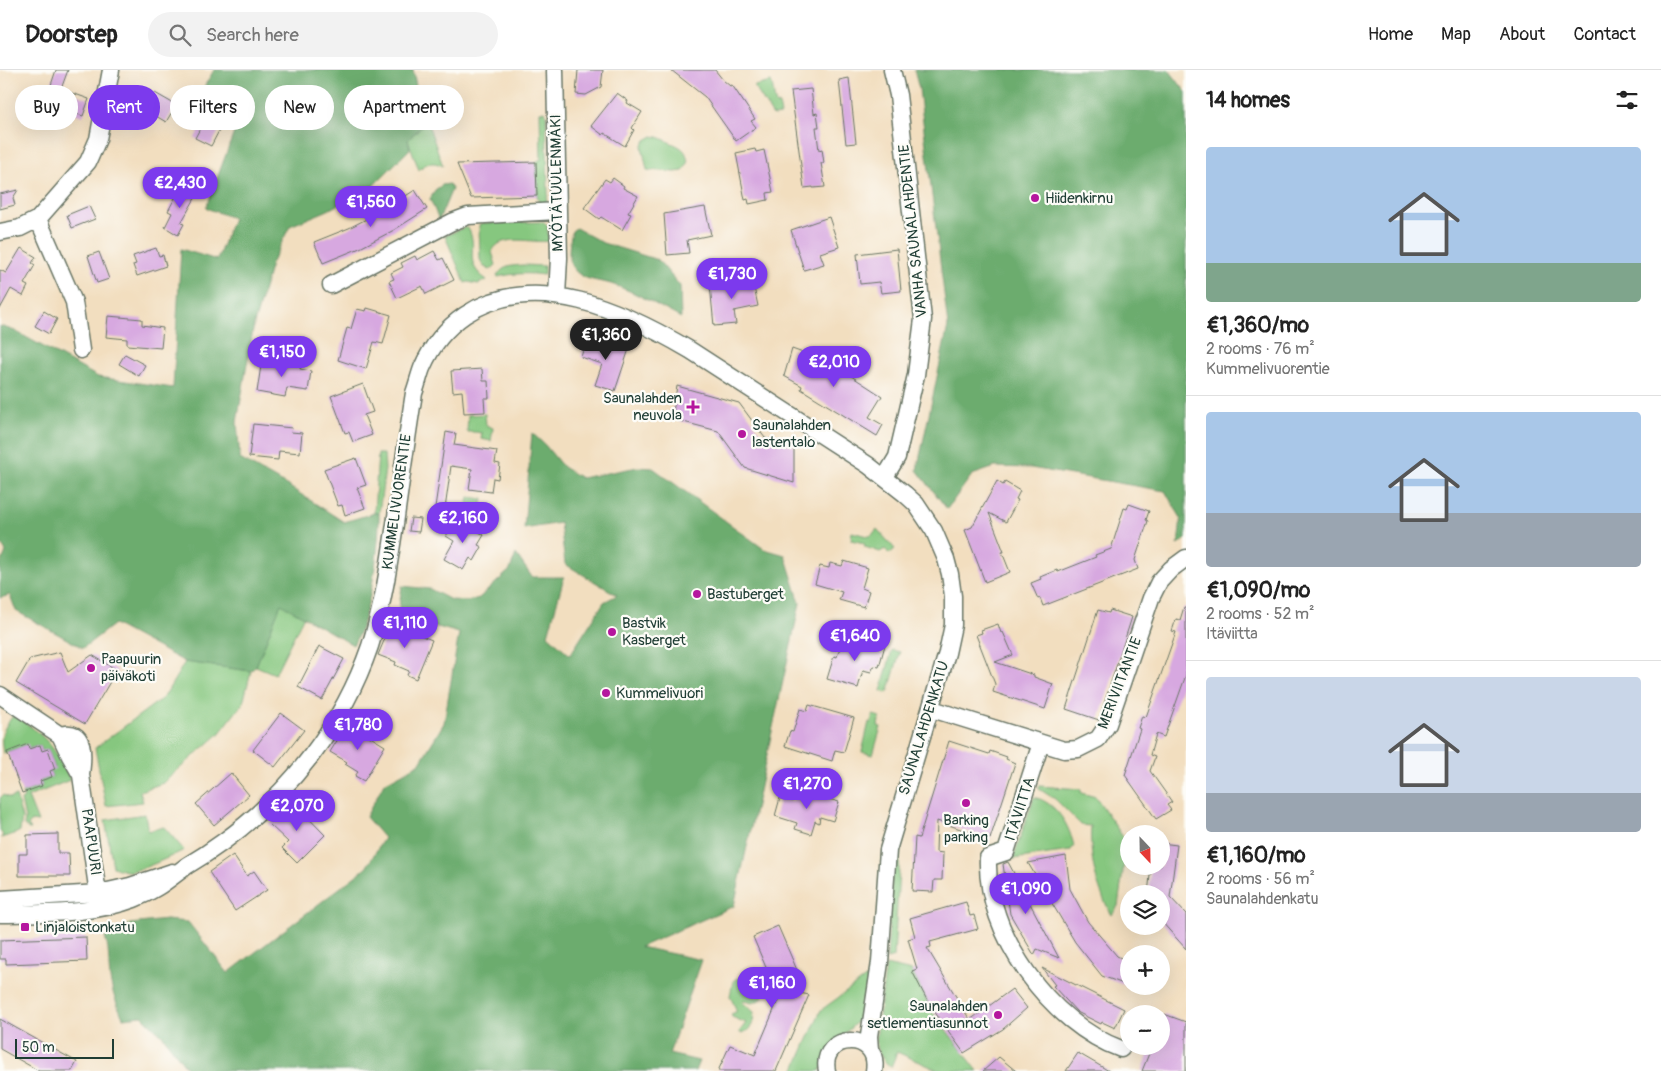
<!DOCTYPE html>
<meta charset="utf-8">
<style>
:root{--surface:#fff;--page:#f2f2f2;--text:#222;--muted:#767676;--line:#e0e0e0;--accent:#7c3aed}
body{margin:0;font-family:Pangolin,sans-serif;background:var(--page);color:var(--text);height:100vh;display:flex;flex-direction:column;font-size:19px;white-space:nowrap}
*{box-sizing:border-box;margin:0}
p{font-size:16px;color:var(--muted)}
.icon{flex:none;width:28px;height:28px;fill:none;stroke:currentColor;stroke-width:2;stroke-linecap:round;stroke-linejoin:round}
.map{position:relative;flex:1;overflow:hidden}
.drawer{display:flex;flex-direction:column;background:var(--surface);width:475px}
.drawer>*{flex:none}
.hud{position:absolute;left:15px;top:15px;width:475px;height:45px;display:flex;gap:10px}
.needle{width:32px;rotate:158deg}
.tools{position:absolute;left:1120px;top:755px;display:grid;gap:10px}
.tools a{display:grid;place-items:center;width:50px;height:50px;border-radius:50%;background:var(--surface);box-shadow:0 5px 20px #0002;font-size:25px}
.scale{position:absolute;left:15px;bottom:12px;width:99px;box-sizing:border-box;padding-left:5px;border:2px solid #1f3d34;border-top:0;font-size:14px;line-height:18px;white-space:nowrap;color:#1f3d34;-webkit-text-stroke:4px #fdfcf7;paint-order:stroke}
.price{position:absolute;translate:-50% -42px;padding:0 11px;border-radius:18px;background:var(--accent);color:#fff;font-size:16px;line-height:32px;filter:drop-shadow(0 1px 2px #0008)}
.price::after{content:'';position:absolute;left:50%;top:30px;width:15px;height:11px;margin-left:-8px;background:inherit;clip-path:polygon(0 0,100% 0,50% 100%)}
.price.selected{background:#222;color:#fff}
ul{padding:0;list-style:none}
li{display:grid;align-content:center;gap:10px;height:265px;padding:0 20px}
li+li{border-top:1px solid var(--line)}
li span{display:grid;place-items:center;height:155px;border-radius:5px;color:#555}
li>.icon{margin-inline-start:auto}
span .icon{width:90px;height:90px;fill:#fffc;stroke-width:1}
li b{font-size:21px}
h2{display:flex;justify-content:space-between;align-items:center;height:60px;padding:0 20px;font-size:21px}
.chip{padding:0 18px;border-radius:22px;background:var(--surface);box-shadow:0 5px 20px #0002;font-size:18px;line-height:45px}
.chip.selected{background:var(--accent);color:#fff}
header{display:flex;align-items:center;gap:30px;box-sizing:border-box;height:70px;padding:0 25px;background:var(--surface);border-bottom:1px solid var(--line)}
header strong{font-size:24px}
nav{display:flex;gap:28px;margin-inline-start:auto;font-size:18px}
.search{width:350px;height:45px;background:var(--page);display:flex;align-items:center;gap:12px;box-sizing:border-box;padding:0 18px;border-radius:28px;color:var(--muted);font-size:19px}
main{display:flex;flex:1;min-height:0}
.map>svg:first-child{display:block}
.green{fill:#86c77f;stroke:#52825a}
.forest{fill:#6cac6e;stroke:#467451}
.building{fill:#d7a8e0}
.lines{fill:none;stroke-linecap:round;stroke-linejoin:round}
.minor-casing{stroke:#697565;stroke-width:19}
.minor{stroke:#fff;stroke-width:16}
.poi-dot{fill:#b5179e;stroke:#fdfcf7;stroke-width:2}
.labels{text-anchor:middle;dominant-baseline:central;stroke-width:4.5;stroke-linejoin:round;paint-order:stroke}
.street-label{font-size:15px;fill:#1f3d34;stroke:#fdfcf7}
.poi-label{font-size:15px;fill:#1f3d34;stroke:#fdfcf7;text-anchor:start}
</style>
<header>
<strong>Doorstep</strong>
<div class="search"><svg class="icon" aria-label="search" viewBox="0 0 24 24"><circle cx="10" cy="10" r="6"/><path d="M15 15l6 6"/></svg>Search here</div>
<nav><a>Home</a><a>Map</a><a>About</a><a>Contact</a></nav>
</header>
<main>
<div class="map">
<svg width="1186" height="1001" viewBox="0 0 1186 1001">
<rect width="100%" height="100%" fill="#fdfcf7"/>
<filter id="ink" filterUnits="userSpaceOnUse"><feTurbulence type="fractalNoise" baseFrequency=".02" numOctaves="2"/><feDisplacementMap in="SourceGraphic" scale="10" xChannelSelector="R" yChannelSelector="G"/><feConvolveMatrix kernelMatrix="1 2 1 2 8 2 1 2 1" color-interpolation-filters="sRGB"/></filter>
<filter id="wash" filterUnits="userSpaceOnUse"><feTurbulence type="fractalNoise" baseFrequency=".0096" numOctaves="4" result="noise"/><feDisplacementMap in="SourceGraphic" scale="20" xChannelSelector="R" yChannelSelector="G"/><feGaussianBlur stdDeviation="1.12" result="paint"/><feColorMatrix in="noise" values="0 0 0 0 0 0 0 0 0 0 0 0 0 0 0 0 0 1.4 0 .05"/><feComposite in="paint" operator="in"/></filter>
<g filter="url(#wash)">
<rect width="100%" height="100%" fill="#f2debf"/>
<!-- green -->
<path class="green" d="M771 12C774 19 773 27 776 35L779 34 781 45 773 46 754 16Z
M544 41 546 43 548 124 546 133 540 135 537 126 536 92 541 89 540 42Z
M426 53 428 54 443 96C434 91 426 92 419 100L408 70 423 54Z
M653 66C660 67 663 69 669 72 681 77 687 79 688 93L683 101 675 102 647 100 642 76 646 70Z
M544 152 547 156 549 171C534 174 500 162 492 182L496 195 490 200 483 196 480 189 479 155 482 153Z
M465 157 468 158C480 179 461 192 487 210L478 214 468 212 465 213 445 166Z
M523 195 544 196V205C528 203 514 203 498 207L497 206C503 195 513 196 523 195Z
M485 344 486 355 493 358 491 371 481 369 482 363 475 362H467L468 345Z
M378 384H384L385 399 379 443H374Z
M469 427 483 429 479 449 469 447 466 443Z
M877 459 895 479 889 484 885 479 880 482 865 477 864 473 851 470 852 462 867 466H871Z
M281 533 304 546 275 604 256 596Z
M892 580 900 582 888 623 881 621Z
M185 592 251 601 243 633 219 664 163 713 140 721 143 732 106 736 95 678 164 627Z
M873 645 880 647 878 656 881 657 873 685 862 682 869 652 871 653Z
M16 646C44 665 57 678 70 710L28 727 38 752 31 751 28 756 31 759H29L24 756 25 749 21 730 24 728 22 723 42 716 40 711 52 707 50 701 55 698 48 679 42 681 40 675 29 679 27 675 3 683C0 665 2 661 12 647Z
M1039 716 1081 719V723L1096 727 1127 773 1118 836 1112 845C1096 819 1089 785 1091 756L1081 755 1055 729 1039 719Z
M3 725 10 728 16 726 22 748 20 761C16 764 7 766 1 768L3 765 0 761V728Z
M1034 727C1057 733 1069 755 1074 776L1070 781 1013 789Z
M145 744 148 761 164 757 184 780C172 786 145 799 132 801 126 802 119 799 113 797L105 750Z
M904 763 900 784 894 887 887 889 892 803Z
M886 895 912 901 933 943 978 1001H940L897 982 891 997C881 989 877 982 876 970Z
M748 899 754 914 763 928 753 933 744 931 742 932 754 942 753 953 749 960 741 963 739 962 746 953 732 947 731 944 736 942V939L730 926 733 911 743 906Z
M867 907 870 908 864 934 860 945 855 954 844 964 820 1001H794L821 940Z"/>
<!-- forest -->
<path class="forest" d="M214 0H413C417 18 418 36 423 54L408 70 410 79 372 117 326 141 290 156 271 194 254 254 237 352 240 389 288 416 344 452 374 443H379C380 476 370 548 353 575L281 534 256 596 251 601 185 592 114 554 83 578 16 541 10 525 0 528V495L6 482 0 472V256L15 261 98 307 173 318 181 179 217 190 233 148 206 138 242 41 201 22Z
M914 0H1169L1186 22V469L1178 475 1181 448 1165 421 1031 398 995 397 972 405 947 439 917 400 948 256 919 19Z
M449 114 452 119 439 150 430 129 435 120 442 115Z
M576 158 603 173 658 190 680 216 681 248C658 236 636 222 611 214 598 210 582 211 573 198 566 187 570 172 572 161Z
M532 363 545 375 563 397 581 408 638 397 653 398 764 479 785 485 800 533 734 836 640 877 702 890 669 984 699 991 695 1001H189L163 966 142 946 123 948C119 938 114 928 112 918 107 902 111 883 105 867L130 854 166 850 188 852 228 903 366 798 384 768 366 747 384 713 419 694 444 653 459 563 398 546 402 516 430 519 451 530 468 531 479 528 510 500 516 484 532 507H564L548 565 570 585 604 532 617 525 565 494 560 453 524 459Z"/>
<g id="blocks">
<!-- building -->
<path class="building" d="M56 0H68L61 19 89 29 83 46 45 33Z
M578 0H603L601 17 586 25 576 24Z
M671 0H715L723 10 730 16 732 15 755 49 751 51 756 57 736 71 705 27Z
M849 8 856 73 846 74 839 10Z
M148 19 176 35 166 52 139 36Z
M811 19 814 44 817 43 819 57H816L819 80 822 79 824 93H821L825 117 813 118V117L804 118 791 21Z
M617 23 628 31 627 33 642 42 632 58 634 60 625 76 604 63 603 65 591 56Z
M205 49 221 57 211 76 195 68Z
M755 79 756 82 764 80 773 122 767 123 768 130 749 134 748 129 745 130 736 83Z
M536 92 537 126 471 128 457 94Z
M613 108 624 116 623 118 638 126 628 143 631 144 622 160 601 147 599 149 584 138 605 109 610 112Z
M182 115 198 123 181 153 184 154 178 165 165 157 172 143 168 141Z
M18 120 13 128 15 135 0 139V124Z
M415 120 427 139 394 160 360 178 323 193 314 172 349 158 382 141Z
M89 136 95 149 72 158 67 145Z
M705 137 711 165 687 170 689 183 667 185 664 144Z
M829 147 839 177 820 183 824 194 804 200 791 160Z
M21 178 36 187 32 193 35 195 24 214 28 216 23 226 11 219 0 239V200L6 203Z
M156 178 159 186 163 185 166 196 137 206 133 195 136 194 133 186Z
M897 179 901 221 881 223 879 212 860 214 857 184Z
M434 181 439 190 443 188 454 210 426 224 422 216 397 228 389 211 394 209 391 203 403 197 401 193 415 186 417 190Z
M99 182 109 209 97 213 88 186Z
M752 208 758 236 734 241 736 254 714 256 710 215Z
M367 238 391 245 383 274 374 272 366 299 338 290 347 258 351 259 357 239 366 241Z
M44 241 57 249 49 264 35 256Z
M108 246 142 249V255L163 258 161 278 127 275V269L106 267Z
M587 267 629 279 615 321 595 315 602 294 581 287Z
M792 279 803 283 811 280 882 326 869 347 883 355 877 366 801 319 802 316 784 306Z
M125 284 145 295 139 306 119 294Z
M262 289 301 295 300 299 311 301 308 321 287 318 285 327 257 322Z
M482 299 483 311H488L489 328H484L485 342 464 343 462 321 453 322 451 301Z
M363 314 373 342 364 345 372 365 353 372 349 362 345 363 331 326Z
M677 316 739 333 765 368 794 376V413L745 398 718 361 672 349Z
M253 354 292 358 291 362 302 363 300 383 279 381 278 390 249 387Z
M446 362 456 364 454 375 497 381 495 393 500 394 498 409 493 408 491 422 469 419 472 399 451 396 444 446 434 444Z
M356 388 366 415 357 418 365 438 345 445 342 435 338 436 324 399Z
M997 411 1003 415 1005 412 1020 421 1016 429 1018 430 1006 452 989 443 1004 482H1002L1010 502 985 512 965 460 972 457Z
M1129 434 1149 441 1146 450 1148 451 1135 490 1138 499 1043 536 1040 528 1038 529 1031 513 1041 509 1040 507 1057 500 1058 502 1096 487 1095 485 1111 479 1124 438 1127 439Z
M411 448 421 449 419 462 409 461Z
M457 449 484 465 478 475 482 477 474 491 470 488 463 500 444 489 454 471 446 466Z
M844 491 868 498 862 518 869 521 864 537 839 530 842 522 815 514 820 496 829 498 830 493 842 496Z
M1184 537H1186V605L1164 667 1156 664 1150 685 1155 687 1150 701 1172 732 1167 735 1171 740 1156 749 1125 705 1140 659 1138 658 1142 646 1146 647 1176 562 1172 561 1176 549 1180 550Z
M1098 540 1109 543 1110 540 1132 547 1099 650 1066 639Z
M391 554 432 570 416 609 407 605 409 601 395 595 396 592 378 585Z
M998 554 1001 563 1003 562 1013 585 995 592 1034 605V607L1053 614 1045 639 993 622 995 614 976 565 982 563 981 560Z
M842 571 855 575 856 571 869 575 870 571 885 575 879 597 874 596 871 602 863 600 858 618 827 609 834 586 837 587Z
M319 576 344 589 322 630 298 617Z
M60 582 68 602 92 585 117 600 85 654 16 613 30 589Z
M809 635 854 648 844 682 835 680 832 691 785 676 790 661 793 662 800 639 807 641Z
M281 643 304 660 275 697 253 680Z
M348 653 385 676 364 711 355 706 358 702 345 694 347 692 330 682Z
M949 671 989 684 990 681 1007 687 1006 689 1015 693 990 769 937 751 936 782 943 783 942 810H934L933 822 912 821 915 767 919 768Z
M28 674 29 679 40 675 42 681 48 679 55 699 50 701 52 707 40 711 42 716 22 723 7 682Z
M231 703 249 725 214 755 196 734Z
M797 720 839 732 833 751 820 747 819 753 815 751 811 764 795 759 797 753 775 746 780 728 793 731Z
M292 731 325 765 297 793 282 778 288 772 269 754Z
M58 764V783H69L70 806H19V784H27V765Z
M1161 773 1177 775 1170 827 1186 844V879L1161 851V824H1148L1151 796H1161Z
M233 785 247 806 254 801 267 820 235 841 209 802Z
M1066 786 1070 819 1088 852 1117 886 1129 892V916L1102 906 1075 872 1028 793Z
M1008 792 1059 888 1037 879 1034 885 1010 844 1003 794Z
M966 832 970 846 974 845 978 859 930 872 931 877 927 878 970 950 1012 919 1027 938 1003 959 964 983 929 934 912 901 917 899 908 869 915 867 910 848Z
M778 856 800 907 776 918 809 925 776 1001H718L730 975 755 985 779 928 753 867Z
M86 867 87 891 6 894V889H0V870Z
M1042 898 1124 939 1115 958 1102 952 1101 954 1077 942 1053 916 1055 915Z
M1164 944 1186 952V1001H1142L1152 976H1161V952Z
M0 949 77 992 72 1001H39L0 979Z
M1078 983 1109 1001H1066Z
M999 987 1016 1001H983Z"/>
</g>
</g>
<g filter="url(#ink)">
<use href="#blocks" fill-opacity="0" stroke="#697565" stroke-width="1"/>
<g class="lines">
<defs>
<path id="minor" d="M555 0 559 188 557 226
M38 149 74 232 81 280
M0 162 20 158 38 149 88 92 98 69 111 0
M331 215 452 152 468 146 558 141
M885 407 897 387 916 305 923 249 898 25 892 0
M0 625 60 665 70 686 81 705
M932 639 1064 680 1078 679 1098 669 1108 654 1151 528 1159 512 1171 499 1186 488
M60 665C87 657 83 688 81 705L100 838
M1041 673 1006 782 988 788C985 864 1051 954 1121 979
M0 829 99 823 130 816 172 802
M0 844C45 843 91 845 134 829 156 821 170 808 188 795 200 788 212 780 223 772 290 723 343 655 370 576 383 536 389 495 395 454 401 410 407 367 414 323 417 315 419 306 422 298 431 277 446 258 465 245 536 198 625 242 690 280L868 395 905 424 916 434 934 461 946 489 950 504 953 526V555L947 583 888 780 880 892 869 966 870 980
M827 1001C819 962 881 960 874 1001"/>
</defs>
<!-- minor casing -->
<use href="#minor" class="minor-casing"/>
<!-- minor -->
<use href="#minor" class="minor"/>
</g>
</g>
<!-- markers -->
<g class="poi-dot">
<circle cx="1035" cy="128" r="5"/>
<path d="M690.5 329.5h5v5h5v5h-5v5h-5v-5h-5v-5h5z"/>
<circle cx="742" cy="364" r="5"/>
<circle cx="697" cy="524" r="5"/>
<circle cx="612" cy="562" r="5"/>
<circle cx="91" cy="598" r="5"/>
<circle cx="606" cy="623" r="5"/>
<circle cx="966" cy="733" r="5"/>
<rect x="20" y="852" width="10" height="10" rx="2.5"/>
<circle cx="998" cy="945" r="5"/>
</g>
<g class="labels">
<!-- street labels -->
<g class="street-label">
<text transform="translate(557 113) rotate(-91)">MYÖTÄTUULENMÄKI</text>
<text transform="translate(913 161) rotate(-96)">VANHA SAUNALAHDENTIE</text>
<text transform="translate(397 432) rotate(-82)">KUMMELIVUORENTIE</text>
<text transform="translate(1120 613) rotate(-69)">MERIVIITANTIE</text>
<text transform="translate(924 658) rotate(-73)">SAUNALAHDENKATU</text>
<text transform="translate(1020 739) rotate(-72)">ITÄVIITTA</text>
<text transform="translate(91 772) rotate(82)">PAAPUURI</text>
</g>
<!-- poi labels -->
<g class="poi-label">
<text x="1045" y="128">Hiidenkirnu</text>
<text x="682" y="328" text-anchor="end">Saunalahden<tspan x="682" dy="17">neuvola</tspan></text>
<text x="752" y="355">Saunalahden<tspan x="752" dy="17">lastentalo</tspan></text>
<text x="707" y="524">Bastuberget</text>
<text x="622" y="553">Bastvik<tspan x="622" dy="17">Kasberget</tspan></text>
<text x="101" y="589">Paapuurin<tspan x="101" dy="17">päiväkoti</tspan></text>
<text x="616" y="623">Kummelivuori</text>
<text x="966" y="750" text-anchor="middle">Barking<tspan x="966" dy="17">parking</tspan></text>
<text x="35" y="857">Linjaloistonkatu</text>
<text x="988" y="936" text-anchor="end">Saunalahden<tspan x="988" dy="17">setlementiasunnot</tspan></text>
</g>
</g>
</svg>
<div class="tools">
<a><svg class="needle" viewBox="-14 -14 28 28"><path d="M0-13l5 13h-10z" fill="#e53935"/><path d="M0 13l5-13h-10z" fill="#767676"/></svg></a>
<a><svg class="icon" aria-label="layers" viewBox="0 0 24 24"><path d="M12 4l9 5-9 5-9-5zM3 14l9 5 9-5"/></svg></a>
<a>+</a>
<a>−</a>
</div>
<div class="scale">50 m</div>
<b class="price" style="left:180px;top:139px">€2,430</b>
<b class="price" style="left:371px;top:158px">€1,560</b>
<b class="price" style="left:732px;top:230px">€1,730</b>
<b class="price selected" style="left:606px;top:291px">€1,360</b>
<b class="price" style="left:282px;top:308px">€1,150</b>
<b class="price" style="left:834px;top:318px">€2,010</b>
<b class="price" style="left:463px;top:474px">€2,160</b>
<b class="price" style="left:405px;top:579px">€1,110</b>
<b class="price" style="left:855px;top:592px">€1,640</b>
<b class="price" style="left:358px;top:681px">€1,780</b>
<b class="price" style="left:807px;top:740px">€1,270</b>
<b class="price" style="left:297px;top:762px">€2,070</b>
<b class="price" style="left:1026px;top:845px">€1,090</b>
<b class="price" style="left:772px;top:939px">€1,160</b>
<div class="hud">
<a class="chip">Buy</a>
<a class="chip selected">Rent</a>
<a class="chip">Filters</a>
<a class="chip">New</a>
<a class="chip">Apartment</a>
</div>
</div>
<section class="drawer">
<h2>14 homes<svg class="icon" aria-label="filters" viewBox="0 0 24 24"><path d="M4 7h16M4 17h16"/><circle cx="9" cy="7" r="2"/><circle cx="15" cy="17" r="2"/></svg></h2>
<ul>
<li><span style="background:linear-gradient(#a9c7e8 75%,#7fa58c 0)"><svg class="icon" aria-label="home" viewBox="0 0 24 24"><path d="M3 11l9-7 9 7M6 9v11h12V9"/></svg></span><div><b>€1,360/mo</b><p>2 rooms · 76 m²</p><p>Kummelivuorentie</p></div></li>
<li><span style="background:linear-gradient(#a9c7e8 65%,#9aa5b1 0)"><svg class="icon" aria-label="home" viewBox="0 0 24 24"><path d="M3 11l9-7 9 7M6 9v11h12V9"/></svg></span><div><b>€1,090/mo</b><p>2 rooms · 52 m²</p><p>Itäviitta</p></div></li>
<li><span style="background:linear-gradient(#c9d6e8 75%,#9aa5b1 0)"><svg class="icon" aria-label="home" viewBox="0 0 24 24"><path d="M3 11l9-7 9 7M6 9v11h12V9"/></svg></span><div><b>€1,160/mo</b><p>2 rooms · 56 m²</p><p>Saunalahdenkatu</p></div></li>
</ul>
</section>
</main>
